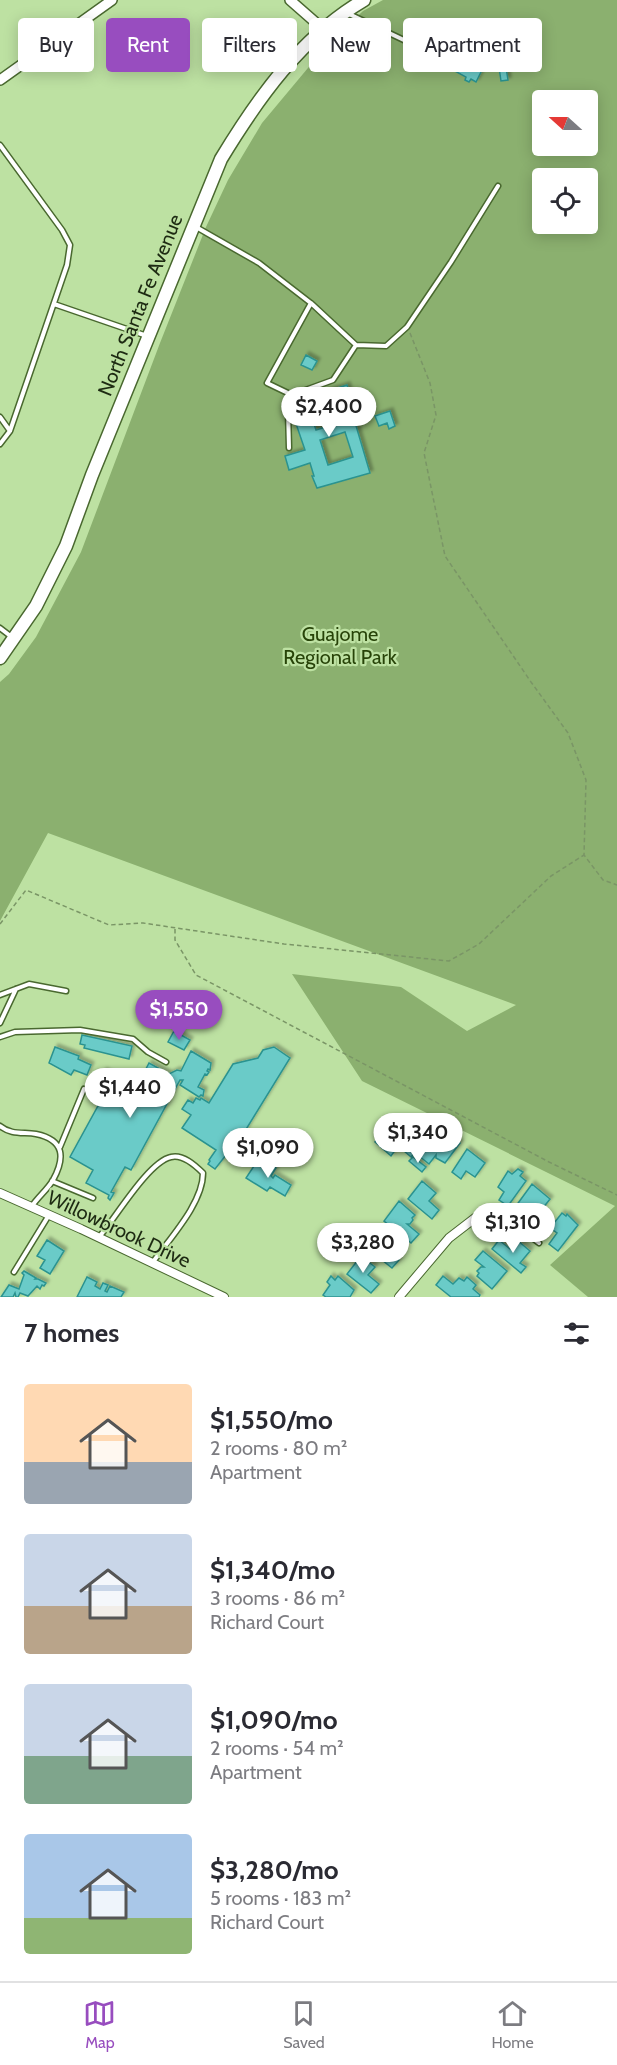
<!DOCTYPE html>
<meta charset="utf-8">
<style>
:root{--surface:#fff;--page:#f2f2f3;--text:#2b2b33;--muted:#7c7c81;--line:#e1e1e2;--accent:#984dbf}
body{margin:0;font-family:Cabin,sans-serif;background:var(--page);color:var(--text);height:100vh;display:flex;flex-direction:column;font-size:22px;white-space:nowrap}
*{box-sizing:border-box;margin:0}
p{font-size:20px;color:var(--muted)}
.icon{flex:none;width:33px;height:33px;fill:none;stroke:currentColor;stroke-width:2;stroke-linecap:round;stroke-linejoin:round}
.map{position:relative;height:1297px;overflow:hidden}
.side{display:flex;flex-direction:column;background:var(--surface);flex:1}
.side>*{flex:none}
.hud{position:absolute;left:18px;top:18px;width:582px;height:54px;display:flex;gap:12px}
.needle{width:39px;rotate:291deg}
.tools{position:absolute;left:532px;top:90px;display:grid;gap:12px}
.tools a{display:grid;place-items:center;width:66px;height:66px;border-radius:6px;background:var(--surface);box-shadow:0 3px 15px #0003;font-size:30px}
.price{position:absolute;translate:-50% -51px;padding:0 14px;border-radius:21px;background:#fff;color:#222;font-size:20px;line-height:39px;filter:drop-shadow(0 2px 3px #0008)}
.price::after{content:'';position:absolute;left:50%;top:36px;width:18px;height:14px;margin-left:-9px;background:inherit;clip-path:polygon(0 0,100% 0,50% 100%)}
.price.current{background:var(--accent);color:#fff}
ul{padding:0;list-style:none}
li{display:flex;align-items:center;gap:18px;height:150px;padding:0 24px}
li span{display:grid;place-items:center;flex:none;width:168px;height:120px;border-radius:6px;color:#555}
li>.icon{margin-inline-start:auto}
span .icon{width:72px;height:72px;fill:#fffc;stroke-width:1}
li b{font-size:26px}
h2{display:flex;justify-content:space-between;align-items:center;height:72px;padding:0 24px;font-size:26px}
.chip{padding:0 21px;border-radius:6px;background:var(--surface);box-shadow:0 3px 15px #0003;font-size:21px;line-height:54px}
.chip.current{background:var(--accent);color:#fff}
.tab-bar{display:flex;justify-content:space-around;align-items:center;height:84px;border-top:2px solid var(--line);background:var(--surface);font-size:16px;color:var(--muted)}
.tab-bar a{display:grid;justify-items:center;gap:3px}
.tab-bar .current{color:var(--accent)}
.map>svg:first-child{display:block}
.green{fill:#8bb06f;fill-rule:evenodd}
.building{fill:#6acbc8;stroke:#2b9390;stroke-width:1.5;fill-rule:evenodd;filter:url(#shadow)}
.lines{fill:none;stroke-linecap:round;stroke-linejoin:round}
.service-casing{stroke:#49682f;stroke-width:7}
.minor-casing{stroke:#49682f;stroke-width:10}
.tertiary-casing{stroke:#49682f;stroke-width:12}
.primary-casing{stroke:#49682f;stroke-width:15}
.path{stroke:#7a9566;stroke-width:1.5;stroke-dasharray:4.5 3;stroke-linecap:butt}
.service{stroke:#fff;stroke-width:4}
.minor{stroke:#fff;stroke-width:8}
.tertiary{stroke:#fff;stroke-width:9}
.primary{stroke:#fff;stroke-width:12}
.labels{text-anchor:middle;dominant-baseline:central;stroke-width:4.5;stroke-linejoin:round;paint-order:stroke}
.street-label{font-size:20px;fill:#1d2a12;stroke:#bde1a2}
.park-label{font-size:20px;fill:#274308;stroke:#bde1a2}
</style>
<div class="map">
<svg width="617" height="1297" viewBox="0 0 617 1297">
<defs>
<filter id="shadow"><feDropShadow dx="3" dy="-3" stdDeviation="1.5" flood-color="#0004"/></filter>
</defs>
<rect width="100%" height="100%" fill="#bde1a2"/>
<!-- green -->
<path class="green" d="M383 0H617V1297H588L550 1265 615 1206 362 1081 292 974 401 987 467 1031 516 1005 48 833 0 921V682L9 674 36 637 81 552 160 343 206 227 228 180 262 123 328 44 363 11ZM543 100H588V146H543ZM543 178H588V224H543Z"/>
<!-- building -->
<path class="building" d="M502 42 508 80 501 81 496 47V43Z
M460 57 483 68 476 82 471 79 469 82 465 80 466 77 453 70Z
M306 355 317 361 312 370 301 365Z
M347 385 357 418 354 419 370 473 317 488 312 476H314L310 463 289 470 285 456 305 450 292 412 297 410 294 402ZM343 401 348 420 316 430 310 412ZM345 432 353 457 328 465 320 440Z
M390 411 395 426 389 429 387 423 379 426 375 416Z
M174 1031 190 1040 184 1050 168 1042Z
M82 1035 132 1046 129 1059 84 1048 85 1045 80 1044Z
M55 1047 79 1056 78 1059 91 1065 87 1075 74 1070 71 1075 49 1063Z
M274 1047 290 1058 245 1131 215 1169 208 1164 210 1161 209 1160 216 1150 182 1128 191 1115 182 1109 188 1100 193 1103 196 1098 200 1100 201 1098 209 1103 233 1064 258 1058 263 1050Z
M191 1051 211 1063 210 1070 208 1069 207 1071 209 1072 207 1075 205 1074 198 1087 204 1090 203 1096 201 1095 199 1097 180 1085 183 1080H180L131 1170 125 1167 111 1192 114 1193 110 1200 108 1198 109 1195 86 1183 93 1170 70 1157 105 1093 94 1087 101 1074 104 1071 136 1088 149 1063 169 1074 177 1070 181 1071Z
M386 1131 392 1136 390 1138 392 1139 395 1135 400 1139 397 1143 399 1145 391 1156 375 1142 383 1132Z
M440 1132 446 1137 449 1133 460 1143 445 1163 436 1158V1155L429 1164 419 1156Z
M413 1140 420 1146 411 1157 404 1151Z
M467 1149 485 1163 475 1177 466 1171 461 1179 452 1172Z
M413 1157 426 1167 422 1172 409 1161Z
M265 1161 276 1168 271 1176 273 1178 275 1175 291 1185 285 1196 270 1187 267 1191 246 1178 256 1163 262 1166Z
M518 1169 523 1172 520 1176 526 1181 508 1206 499 1200 504 1192 498 1187 508 1171 512 1174Z
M422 1181 436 1193 429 1201 439 1210 432 1219 408 1199Z
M532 1184 550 1199 539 1213 530 1206 524 1213 516 1206Z
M399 1201 415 1215 412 1218 413 1220 410 1224H407L419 1234 411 1243 384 1221Z
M562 1213 566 1216 567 1214 578 1225 558 1251 549 1244 557 1233 550 1228Z
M377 1230 394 1244 389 1251 399 1260 392 1268 367 1248Z
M47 1240 64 1251 50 1274 40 1268 45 1260 37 1256Z
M499 1240 510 1249 517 1240 530 1251 520 1263 526 1267 521 1273 492 1249Z
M483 1251 507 1271 492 1289 477 1276 479 1273 477 1271 481 1267H484L475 1260Z
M361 1256 375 1267 368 1275 379 1284 371 1293 347 1274Z
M24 1271 36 1278 35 1279H38L46 1283 44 1286 42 1285 40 1289 37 1286 28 1296 20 1293 18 1297H16L15 1293 13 1297H1L9 1285 19 1289 24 1275 22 1273Z
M331 1276 335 1280 338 1276 354 1290 350 1297H326L323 1295 330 1285 327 1282Z
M443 1276 453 1284 459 1278 464 1281 467 1277 476 1285 473 1289 480 1295 479 1297H451L436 1285Z
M87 1277 97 1282 95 1286 100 1289 103 1283 108 1285 105 1291 107 1292 110 1286 124 1292 121 1297H77Z"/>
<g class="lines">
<defs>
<path id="service" d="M349 14 446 60
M0 145 62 230 70 245 67 265 10 431 0 417
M196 227 259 263 312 304 356 345 386 346 407 327 451 262 498 186
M311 303 267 383 292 395 333 380 356 345
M54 304 147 336
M0 444 10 431
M289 448 288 410 292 395
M0 628 13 638
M0 995 29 984 66 991
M0 1023 16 989
M0 1037 15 1032 80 1030 133 1039 148 1052 166 1062
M0 1126C11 1135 23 1132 36 1134 65 1140 65 1158 53 1180 48 1189 38 1197 32 1206
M60 1147 84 1089
M52 1181 93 1198
M476 1218 492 1217 514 1221 527 1234 539 1243
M99 1237C115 1219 148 1162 171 1157 183 1154 195 1165 203 1173 203 1203 170 1238 153 1262
M14 1272 49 1215"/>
<path id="minor" d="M0 1193 81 1229 224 1297
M399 1297 449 1238 475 1218"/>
<path id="tertiary" d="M290 0 323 29
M0 80 112 0"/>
<path id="primary" d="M0 658 36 606 66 546 92 475 221 159C258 98 301 37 364 0"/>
</defs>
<!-- service casing -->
<use href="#service" class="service-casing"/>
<!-- minor casing -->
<use href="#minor" class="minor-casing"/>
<!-- tertiary casing -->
<use href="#tertiary" class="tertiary-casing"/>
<!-- primary casing -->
<use href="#primary" class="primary-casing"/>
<!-- path -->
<path class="path" d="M410 333 430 383 436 415 424 453 445 556 531 682 568 733 586 780 584 855 603 880 617 885
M0 924 26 890 109 925 143 923 284 944 449 961 479 944 551 876 584 855
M175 929V940L196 975 549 1162 617 1195"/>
<!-- service -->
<use href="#service" class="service"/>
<!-- minor -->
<use href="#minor" class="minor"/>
<!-- tertiary -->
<use href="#tertiary" class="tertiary"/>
<!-- primary -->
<use href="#primary" class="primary"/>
</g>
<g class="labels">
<!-- street labels -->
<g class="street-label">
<text transform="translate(140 305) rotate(-68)">North Santa Fe Avenue</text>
<text transform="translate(119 1229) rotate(25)">Willowbrook Drive</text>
</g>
<!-- park labels -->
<g class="park-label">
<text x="340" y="634">Guajome<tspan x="340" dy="23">Regional Park</tspan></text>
</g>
</g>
</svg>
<div class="tools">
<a><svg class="needle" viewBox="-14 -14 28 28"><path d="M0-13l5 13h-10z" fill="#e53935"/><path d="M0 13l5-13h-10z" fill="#7c7c81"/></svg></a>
<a><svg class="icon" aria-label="locate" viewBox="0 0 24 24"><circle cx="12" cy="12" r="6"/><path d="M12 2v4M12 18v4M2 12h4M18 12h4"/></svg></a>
</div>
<b class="price" style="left:329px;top:438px">$2,400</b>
<b class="price current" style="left:179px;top:1041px">$1,550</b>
<b class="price" style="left:130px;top:1119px">$1,440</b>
<b class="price" style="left:418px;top:1164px">$1,340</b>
<b class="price" style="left:268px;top:1179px">$1,090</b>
<b class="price" style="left:513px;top:1254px">$1,310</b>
<b class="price" style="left:363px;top:1274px">$3,280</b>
<div class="hud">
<a class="chip">Buy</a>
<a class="chip current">Rent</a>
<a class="chip">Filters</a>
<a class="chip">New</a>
<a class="chip">Apartment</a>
</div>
</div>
<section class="side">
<h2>7 homes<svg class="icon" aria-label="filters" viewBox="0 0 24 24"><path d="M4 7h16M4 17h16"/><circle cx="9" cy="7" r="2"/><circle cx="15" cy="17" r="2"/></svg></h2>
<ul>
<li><span style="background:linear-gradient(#ffd9b3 65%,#9aa5b1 0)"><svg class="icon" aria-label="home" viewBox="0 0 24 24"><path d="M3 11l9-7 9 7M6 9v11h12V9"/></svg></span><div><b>$1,550/mo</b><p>2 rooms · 80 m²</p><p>Apartment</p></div></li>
<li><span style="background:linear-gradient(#c9d6e8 60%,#b9a48a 0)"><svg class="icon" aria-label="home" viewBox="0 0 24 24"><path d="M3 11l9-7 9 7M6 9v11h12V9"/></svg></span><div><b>$1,340/mo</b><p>3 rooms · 86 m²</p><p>Richard Court</p></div></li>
<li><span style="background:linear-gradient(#c9d6e8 60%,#7fa58c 0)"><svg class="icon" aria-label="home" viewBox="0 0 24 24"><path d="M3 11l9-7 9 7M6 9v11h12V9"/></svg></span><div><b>$1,090/mo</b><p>2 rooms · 54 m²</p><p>Apartment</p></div></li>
<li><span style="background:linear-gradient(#a9c7e8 70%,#8fb573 0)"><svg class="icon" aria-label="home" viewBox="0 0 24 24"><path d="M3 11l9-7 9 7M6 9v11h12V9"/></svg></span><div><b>$3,280/mo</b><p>5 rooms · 183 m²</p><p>Richard Court</p></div></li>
</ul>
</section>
<nav class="tab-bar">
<a class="current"><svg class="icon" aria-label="map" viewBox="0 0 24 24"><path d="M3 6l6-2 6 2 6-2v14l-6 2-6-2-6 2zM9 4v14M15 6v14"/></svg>Map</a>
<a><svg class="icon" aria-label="saved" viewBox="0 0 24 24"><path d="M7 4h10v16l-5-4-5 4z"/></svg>Saved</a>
<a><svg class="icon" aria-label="home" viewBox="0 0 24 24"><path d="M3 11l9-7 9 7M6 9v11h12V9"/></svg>Home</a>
</nav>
